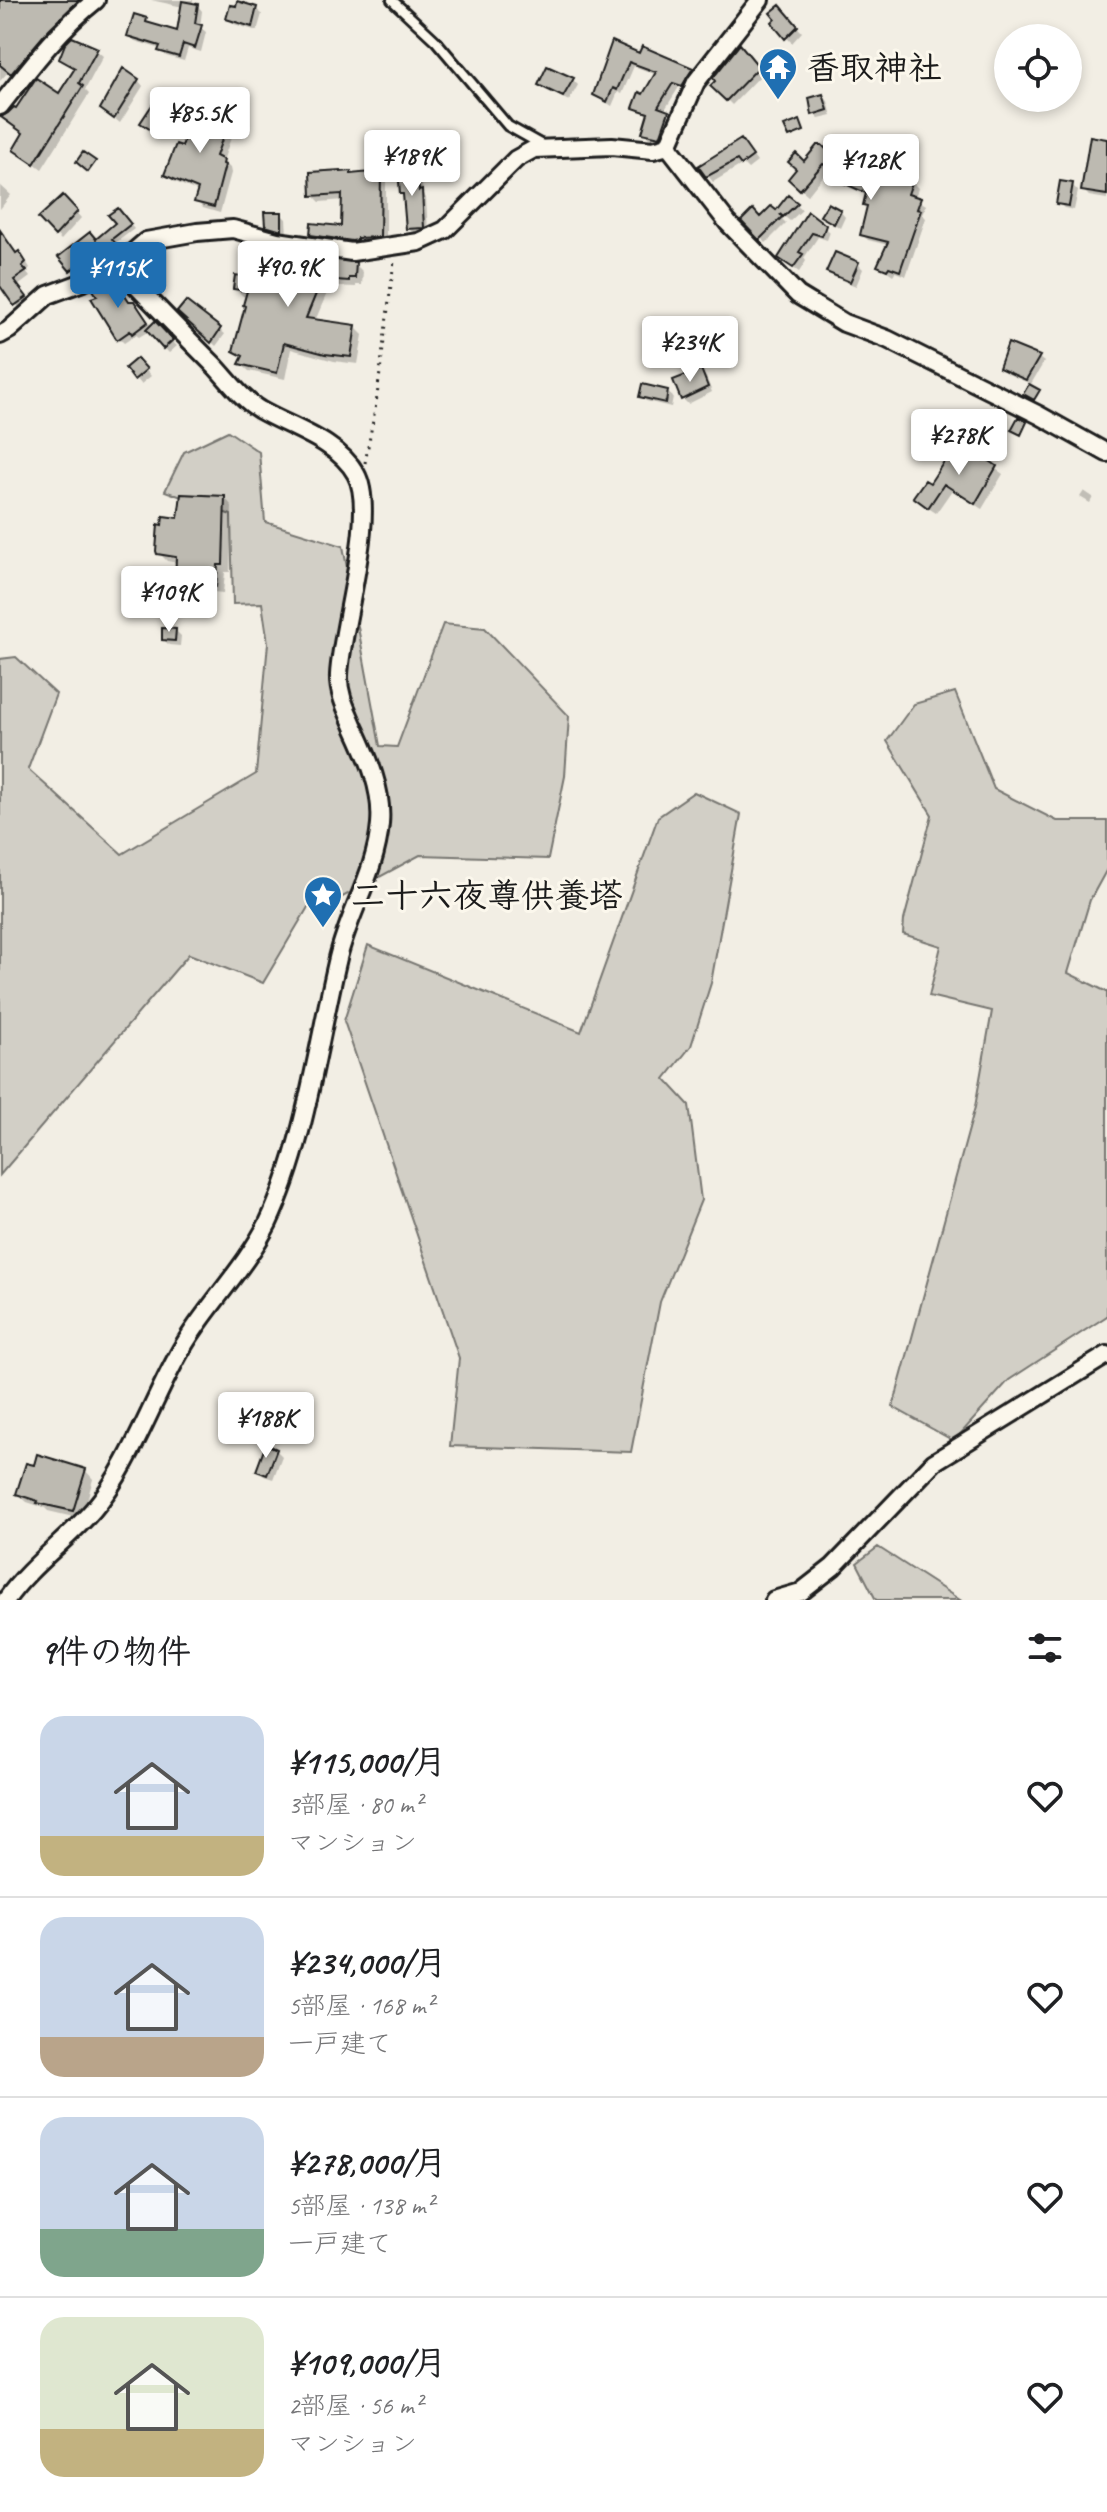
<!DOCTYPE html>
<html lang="ja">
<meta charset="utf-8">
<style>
:root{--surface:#fff;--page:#f6f6f6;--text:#202124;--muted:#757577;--line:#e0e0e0;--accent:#1f6fb2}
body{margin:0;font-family:Caveat,"Klee One",sans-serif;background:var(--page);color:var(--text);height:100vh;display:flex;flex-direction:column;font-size:30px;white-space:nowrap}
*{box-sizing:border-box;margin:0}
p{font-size:26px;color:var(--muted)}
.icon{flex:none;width:44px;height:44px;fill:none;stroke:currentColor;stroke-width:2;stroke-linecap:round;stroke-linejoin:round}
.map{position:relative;height:1600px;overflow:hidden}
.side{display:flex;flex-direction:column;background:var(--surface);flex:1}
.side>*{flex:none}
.controls{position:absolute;left:994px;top:24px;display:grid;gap:16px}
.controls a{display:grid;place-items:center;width:88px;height:88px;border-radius:50%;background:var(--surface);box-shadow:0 4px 12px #0003;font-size:40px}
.price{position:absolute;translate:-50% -68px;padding:0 18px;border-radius:8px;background:#fff;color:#222;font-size:26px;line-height:52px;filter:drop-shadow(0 2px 4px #0008)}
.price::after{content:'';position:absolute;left:50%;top:48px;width:24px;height:18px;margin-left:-12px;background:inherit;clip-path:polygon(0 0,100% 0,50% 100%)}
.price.current{background:var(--accent);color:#fff}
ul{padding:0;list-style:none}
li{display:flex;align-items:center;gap:24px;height:200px;padding:0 40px}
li+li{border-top:2px solid var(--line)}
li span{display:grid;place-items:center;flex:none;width:224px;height:160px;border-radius:24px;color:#555}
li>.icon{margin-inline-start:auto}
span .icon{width:96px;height:96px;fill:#fffc;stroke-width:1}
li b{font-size:34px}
h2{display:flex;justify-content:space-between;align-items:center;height:96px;padding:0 40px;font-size:34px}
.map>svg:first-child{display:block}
.green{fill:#d2cfc6;stroke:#777671;stroke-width:2}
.shadow{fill:#0003}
.building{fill:#bdbab1;stroke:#1c1c1c;stroke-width:2}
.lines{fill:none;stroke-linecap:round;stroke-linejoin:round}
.lane-casing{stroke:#1c1c1c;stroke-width:14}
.street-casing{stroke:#1c1c1c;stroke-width:22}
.path{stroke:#1c1c1c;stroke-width:3;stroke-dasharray:2 6;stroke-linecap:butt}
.lane{stroke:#fbf7ec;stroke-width:8}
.street{stroke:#fbf7ec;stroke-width:16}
.labels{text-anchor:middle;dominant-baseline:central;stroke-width:6;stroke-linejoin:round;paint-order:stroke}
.poi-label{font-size:34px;font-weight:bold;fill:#1c1c1c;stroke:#fbf7ec;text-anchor:start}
</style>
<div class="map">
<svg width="1107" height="1600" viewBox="0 0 1107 1600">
<rect width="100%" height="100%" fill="#f2eee4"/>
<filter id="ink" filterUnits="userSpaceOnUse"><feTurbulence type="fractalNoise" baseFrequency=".0125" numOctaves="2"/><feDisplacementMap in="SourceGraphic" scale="16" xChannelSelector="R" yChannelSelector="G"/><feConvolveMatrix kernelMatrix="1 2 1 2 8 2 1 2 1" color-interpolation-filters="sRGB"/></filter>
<g filter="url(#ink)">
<!-- green -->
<path class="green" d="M228 431 259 452 265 522 343 546 380 746 397 747 443 624 485 628 569 716 565 776 548 859 420 855 337 900 314 897 263 983 189 954 0 1175V659L16 657 56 694 28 769 122 854 256 774 268 643 262 603 233 604 231 515 165 491 184 452Z
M955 692 994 789 1057 821H1107V869L1090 900 1068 973 1107 992V1316L1009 1380 954 1441 893 1407 975 1107 992 1011 929 996 941 946 903 934 904 920 932 815 887 741 914 704Z
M694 792 741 814 711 983 691 1046 665 1079 689 1105 701 1200 660 1302 631 1452 450 1446 459 1358 344 1021 368 945 581 1032 658 817Z
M878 1547 960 1600H876L857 1563Z"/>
<!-- shadow -->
<path class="shadow" d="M5 0H91L19 79 9 71 0 81V5Z
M151 0H193L192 5H197L202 11 200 27 206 32 201 52 188 48 184 61 166 56 161 49 135 41 129 36 146 19 152 26 179 33 183 7Z
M780 8 802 32 792 43 776 26Z
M256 9 262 14 257 31 234 24 228 18Z
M613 44 640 55 692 70 697 75 688 90 679 87 664 111 673 118 665 141 649 138 644 132 649 116 636 107 657 75 634 66 622 94 618 92 612 106 595 95Z
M96 50 103 56 85 90 89 94 42 169 15 149 60 95 76 70 61 59Z
M745 51 763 73 732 105 713 86Z
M138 80 143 86 120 123 102 108Z
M573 80 578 85 569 101 546 90 540 85Z
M823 96 828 101 832 116 819 119 814 114Z
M156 101 173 113 159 135 142 123Z
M194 107 199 112 228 122 234 129 223 161 230 168 231 173 220 213 203 208 197 201 199 192 173 181 166 174 183 149 193 122 183 115Z
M1107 141V199L1089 196 1083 190Z
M746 147 757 162 748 169 743 164 713 182 701 167Z
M818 147 840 165 898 181 912 182 918 188 915 198 926 205 923 215 926 218 906 276 895 272 893 275 880 266 888 245 868 240 862 234 868 208 865 205 867 195 849 187 843 181 845 177 829 169 808 195 796 185 804 164Z
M416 169 421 175 423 194 426 198 428 232 413 233 408 228 406 197 402 193Z
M380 174 386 180V242L363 246 319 240 312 234 342 228 344 200 320 202 313 195 352 176Z
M0 185 11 195 0 209Z
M1072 185 1078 191 1074 210 1064 208 1058 203Z
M63 198 81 218 61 240 41 218Z
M788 198 802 210 790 221 780 213 778 215 786 223 766 243 744 221 760 219 776 213Z
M840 211 845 217 840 228 823 216Z
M281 214 286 219 287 235 272 231 267 225Z
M809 214 830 232 827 240 818 237 804 258 806 261 799 272 786 263Z
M122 215 134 229 114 244 123 254 115 260 105 251 76 274 71 270 96 241 117 224Z
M0 241 24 258 30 268 26 272 30 277 18 286 30 303 21 310 3 287 0 275Z
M275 254 355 264 363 272 362 285H356V287L330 286 315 321 355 327 363 335 358 364 334 361 291 349 285 379 249 371 241 364 244 359 236 350 247 297 243 296 235 288 252 279Z
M857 263 863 269 856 286 834 277 829 271Z
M130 303 139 309 152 327 155 324 177 346 169 353 149 331 139 337 136 335 124 343 119 338Z
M186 304 225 334 216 346 180 312Z
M687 334 696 345 676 360 670 355Z
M1010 345 1039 358 1044 362 1031 384 1006 373 1001 368Z
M142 366 151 376 141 384 136 378Z
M700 371 706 377 712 392 688 404 683 399Z
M667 392 673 397 671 407 646 401 641 396Z
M975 454 1003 474 982 509 952 490 936 513 922 504 931 486 954 464Z
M1084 491 1093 497 1090 503 1080 497Z
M225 498 232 506 230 572H225L223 593 185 589 177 581 178 563 167 561 159 553 179 521Z
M176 631 181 636 180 646 169 645 164 640Z
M276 1450 282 1456 273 1479 264 1476 258 1470Z
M85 1470 93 1479 82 1519 48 1511 45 1508 27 1502 18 1494Z"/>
<!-- building -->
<path class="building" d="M0 0H79L49 29 11 74 0 65Z
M182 1 198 4 195 23 202 25 195 48 183 44 179 57 158 51 160 46 127 36 134 14 147 18 146 22 177 31Z
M237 1 257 7 252 27 226 19 230 5 236 6Z
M780 5 798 26 785 39 775 27 772 22 775 19 770 13Z
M72 37 98 48 79 83 83 86 34 164 13 150 23 133 1 117 8 113 14 107 16 108 36 78 59 93 75 68 59 59 65 44Z
M612 41 639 53 642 46 693 68 682 86 673 83 658 107 669 111 660 137 642 133 648 113 633 108 639 92 643 94 656 72 629 62 617 90 613 88 607 102 593 95Z
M740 44 759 67 726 101 710 86 715 81 713 78Z
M547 66 574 78 563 97 538 85Z
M123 68 139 79 114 119 100 109Z
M823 94 828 110 812 115 809 98Z
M156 99 168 106 153 131 140 123Z
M185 102 195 105 194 108 229 120 216 156 224 160 223 164 225 165 214 207 194 202 198 189 164 175 176 144 182 146 192 119 181 115Z
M800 120 804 131 789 137 784 126Z
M1090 136 1107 139V195L1081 191Z
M741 139 753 156 741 165 737 160 706 177 698 166Z
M817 145H822L839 162 841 158 896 178 897 174 913 180 908 194 921 198 917 209 921 210 900 271 889 267 887 270 877 266 888 242 860 235 867 206 863 205 866 193 841 182 844 174 823 164 800 190 788 179 796 169 788 162 796 153 804 161Z
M83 152 96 161 88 172 76 162Z
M417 167 419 191 422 190 424 228 406 229 403 194H400L398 169Z
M341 170V172L351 171V174L381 171 380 237 357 238V240L352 241 310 235 311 223 341 226 342 194 311 196 310 172Z
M1060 181 1073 183 1069 206 1056 204Z
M63 195 78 211 55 236 38 218Z
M788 195 798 203 783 217 780 214 782 217 759 240 741 221 753 209 760 217 771 206 776 210Z
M828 203 841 210 834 224 820 216Z
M118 208 131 224 112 239 120 249 109 257 99 247 70 271 58 257 90 232 96 239 115 223 108 215Z
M808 211 826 225 822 236 812 233 799 252 803 254 793 268 778 258Z
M264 212H282V231L265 226Z
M0 230 16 253 19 251 26 262 22 266 27 271 14 280 27 297 14 306 0 286Z
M256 247 275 252 356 262 355 278H349V281L322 279 306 318 356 325 351 357 325 354 284 343 277 373 239 364 243 356 233 351 245 306 243 305 247 291 233 289 235 275 250 277Z
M835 252 859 262 850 282 826 272Z
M116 281 129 301H134L148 322 132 334 130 331 117 340 91 298 97 296 93 290Z
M186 301 221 328 211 343 177 312Z
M155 321 173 340 163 349 146 330Z
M682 326 692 338 669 356 659 343Z
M1008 343 1040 356 1026 380 999 368Z
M137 358 147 369 134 380 125 368Z
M701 369 708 387 681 400 673 380Z
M642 384 668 390 666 403 639 397Z
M1029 384 1040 390 1034 400 1023 394Z
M1018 417 1027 422 1021 435 1011 430Z
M965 444 977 452 975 456 983 460 984 457 997 466 975 504 944 484 928 508 913 497 925 480 930 483 947 457 954 461Z
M181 494 225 496 223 565H218L216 587 175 582 176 557 157 554 156 551 158 524 162 525 163 516 178 518Z
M162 628 176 629 175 641 162 640Z
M266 1444 277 1449 267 1475 256 1471Z
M37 1454 86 1469 73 1511 37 1503 38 1501 16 1494 26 1463 34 1465Z"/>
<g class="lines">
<defs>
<path id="lane" d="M392 0 436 41 508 126 542 145"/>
<path id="street" d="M0 106C30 68 58 30 96 0
M668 146 728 223 798 295 844 323 887 339 1039 415 1107 453
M0 335 9 330 48 295 110 272 146 241 197 232 233 229 277 241 352 252 419 242 445 230 516 159 534 149 612 146 653 150 668 146 696 82 760 0
M6 1600C30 1566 65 1542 93 1510 128 1469 150 1407 176 1359 201 1311 243 1272 268 1223 305 1145 318 1042 338 958 349 912 376 872 380 824 383 790 368 757 354 727 347 710 338 694 339 675 341 627 378 513 356 474 338 441 291 428 260 410 242 399 229 381 215 366 182 333 149 299 116 265
M774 1600 801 1592 833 1567 934 1462 1107 1355"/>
</defs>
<!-- lane casing -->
<use href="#lane" class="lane-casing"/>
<!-- street casing -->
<use href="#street" class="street-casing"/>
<!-- path -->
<path class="path" d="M365 463 376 404 394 261"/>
<!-- lane -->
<use href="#lane" class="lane"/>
<!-- street -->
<use href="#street" class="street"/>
</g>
</g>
<!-- icons -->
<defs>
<symbol id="temple-pin" viewBox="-11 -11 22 30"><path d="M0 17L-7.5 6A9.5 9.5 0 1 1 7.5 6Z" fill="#1f6fb2" stroke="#fbf7ec"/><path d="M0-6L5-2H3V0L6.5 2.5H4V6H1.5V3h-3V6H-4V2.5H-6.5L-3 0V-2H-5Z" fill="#fff"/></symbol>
<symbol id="sight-pin" viewBox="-11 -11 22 30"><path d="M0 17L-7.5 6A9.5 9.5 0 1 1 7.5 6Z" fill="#1f6fb2" stroke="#fbf7ec"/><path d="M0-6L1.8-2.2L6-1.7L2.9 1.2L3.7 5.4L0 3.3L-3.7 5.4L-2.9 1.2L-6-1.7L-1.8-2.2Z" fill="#fff"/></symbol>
</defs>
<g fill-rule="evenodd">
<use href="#temple-pin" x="756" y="45" width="44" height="60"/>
<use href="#sight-pin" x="301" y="873" width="44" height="60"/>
</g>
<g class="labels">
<!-- poi labels -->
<g class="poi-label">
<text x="806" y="67">香取神社</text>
<text x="351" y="895">二十六夜尊供養塔</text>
</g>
</g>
</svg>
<div class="controls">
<a><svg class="icon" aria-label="locate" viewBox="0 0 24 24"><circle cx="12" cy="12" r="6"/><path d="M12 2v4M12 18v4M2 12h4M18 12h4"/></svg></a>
</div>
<b class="price" style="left:200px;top:155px">¥85.5K</b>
<b class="price" style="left:412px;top:198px">¥189K</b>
<b class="price" style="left:871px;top:202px">¥128K</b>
<b class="price" style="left:288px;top:309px">¥90.9K</b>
<b class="price current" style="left:118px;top:310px">¥115K</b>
<b class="price" style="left:690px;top:384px">¥234K</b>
<b class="price" style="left:959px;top:477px">¥278K</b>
<b class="price" style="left:169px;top:634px">¥109K</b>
<b class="price" style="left:266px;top:1460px">¥188K</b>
</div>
<section class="side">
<h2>9件の物件<svg class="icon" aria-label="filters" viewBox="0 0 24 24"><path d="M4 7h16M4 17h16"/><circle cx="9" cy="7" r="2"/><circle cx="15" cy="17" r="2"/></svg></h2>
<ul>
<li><span style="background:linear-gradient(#c9d6e8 75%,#c2b280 0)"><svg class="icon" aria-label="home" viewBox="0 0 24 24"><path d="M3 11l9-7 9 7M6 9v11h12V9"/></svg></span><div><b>¥115,000/月</b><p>3部屋 · 80 m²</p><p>マンション</p></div><svg class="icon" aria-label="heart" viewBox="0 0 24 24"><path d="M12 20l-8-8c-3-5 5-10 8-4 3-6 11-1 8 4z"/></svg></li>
<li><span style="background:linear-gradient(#c9d6e8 75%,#b9a48a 0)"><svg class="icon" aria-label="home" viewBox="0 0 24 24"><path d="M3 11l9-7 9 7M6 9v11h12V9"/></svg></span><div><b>¥234,000/月</b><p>5部屋 · 168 m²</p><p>一戸建て</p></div><svg class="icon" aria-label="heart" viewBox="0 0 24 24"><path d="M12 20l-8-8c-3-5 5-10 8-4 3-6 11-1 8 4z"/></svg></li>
<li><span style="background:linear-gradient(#c9d6e8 70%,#7fa58c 0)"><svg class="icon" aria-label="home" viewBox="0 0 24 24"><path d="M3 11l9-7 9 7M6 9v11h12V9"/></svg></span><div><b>¥278,000/月</b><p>5部屋 · 138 m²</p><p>一戸建て</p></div><svg class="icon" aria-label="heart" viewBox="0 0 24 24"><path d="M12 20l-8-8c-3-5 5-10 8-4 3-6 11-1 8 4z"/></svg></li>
<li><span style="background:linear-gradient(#dfe7d0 70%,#c2b280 0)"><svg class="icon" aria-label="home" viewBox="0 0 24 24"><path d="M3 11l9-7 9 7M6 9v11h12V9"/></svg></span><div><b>¥109,000/月</b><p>2部屋 · 56 m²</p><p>マンション</p></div><svg class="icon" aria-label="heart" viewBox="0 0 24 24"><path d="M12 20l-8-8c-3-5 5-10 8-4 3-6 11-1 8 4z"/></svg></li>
</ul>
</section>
